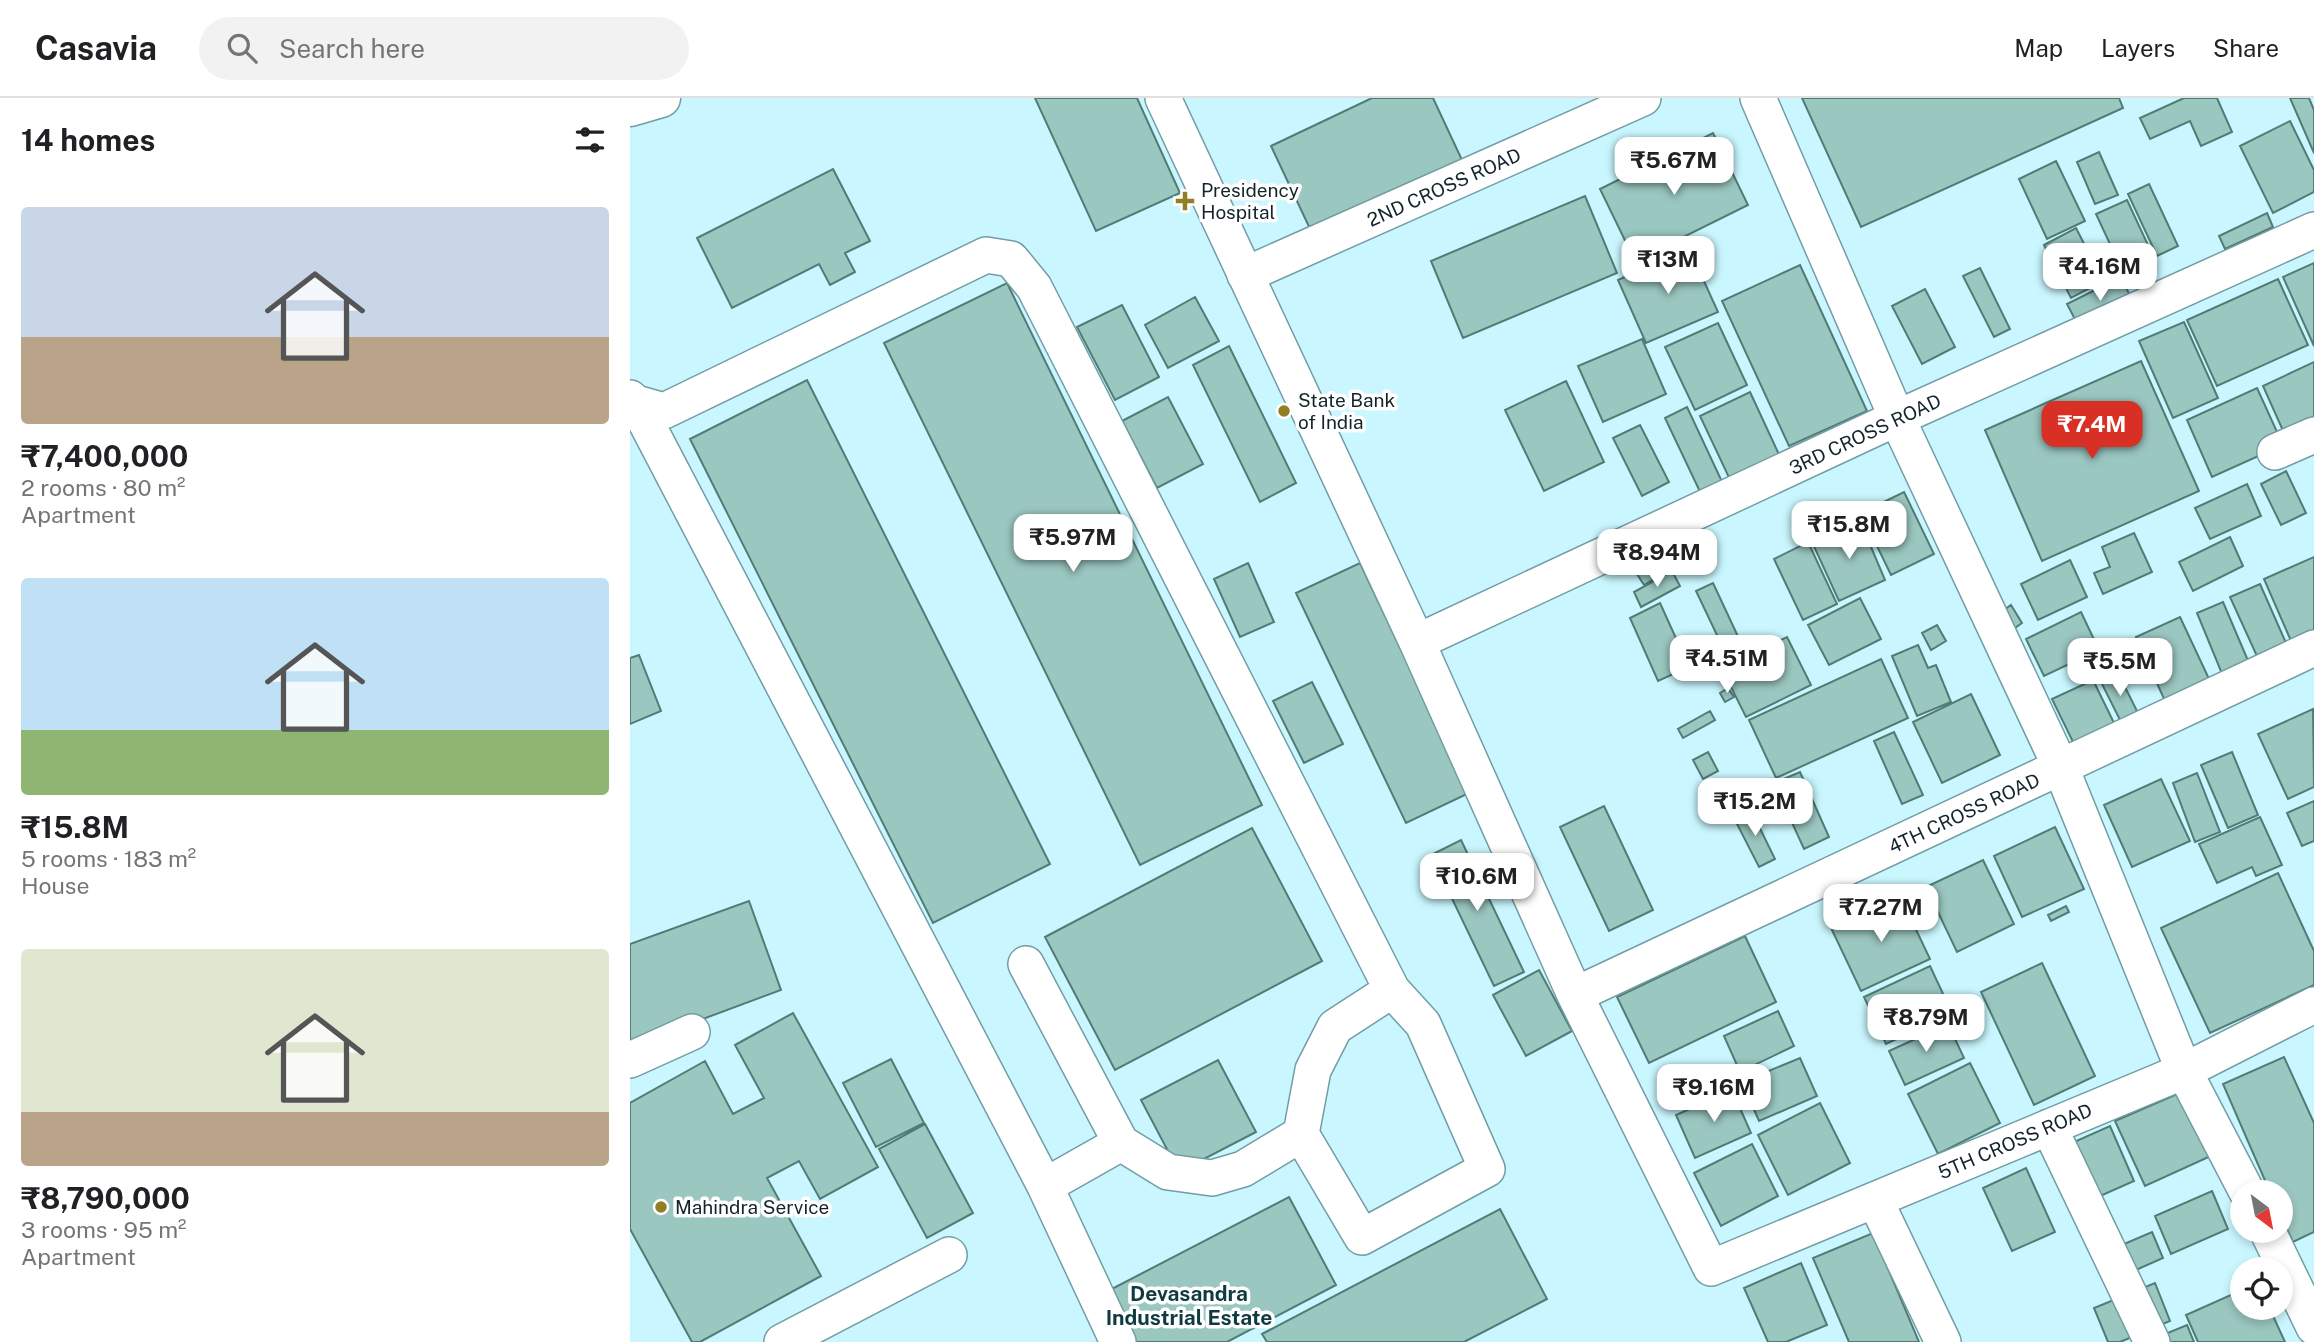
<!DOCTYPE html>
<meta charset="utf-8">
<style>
:root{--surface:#fff;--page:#f2f2f2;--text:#202124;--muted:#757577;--line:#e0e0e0;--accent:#d93025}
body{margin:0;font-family:"Public Sans",sans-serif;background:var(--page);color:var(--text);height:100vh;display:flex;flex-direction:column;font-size:26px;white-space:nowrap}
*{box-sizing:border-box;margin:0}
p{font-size:23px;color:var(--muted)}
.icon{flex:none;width:38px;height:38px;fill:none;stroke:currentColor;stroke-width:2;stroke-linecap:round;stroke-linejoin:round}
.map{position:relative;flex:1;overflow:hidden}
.details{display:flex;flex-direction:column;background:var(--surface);width:630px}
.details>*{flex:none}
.needle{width:46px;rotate:148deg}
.controls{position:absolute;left:1600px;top:1082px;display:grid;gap:14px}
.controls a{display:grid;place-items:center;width:63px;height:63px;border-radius:50%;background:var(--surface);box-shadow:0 4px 10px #0003;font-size:35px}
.price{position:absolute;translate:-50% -60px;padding:0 16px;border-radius:14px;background:#fff;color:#222;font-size:23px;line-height:46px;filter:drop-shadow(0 2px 4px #0008)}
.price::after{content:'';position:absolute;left:50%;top:42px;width:21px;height:16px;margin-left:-10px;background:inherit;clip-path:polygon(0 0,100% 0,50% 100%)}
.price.on{background:var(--accent);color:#fff}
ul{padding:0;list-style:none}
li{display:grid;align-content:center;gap:14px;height:371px;padding:0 21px}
li span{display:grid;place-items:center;height:217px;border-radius:7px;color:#555}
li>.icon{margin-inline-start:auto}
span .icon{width:126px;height:126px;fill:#fffc;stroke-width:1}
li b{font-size:30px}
h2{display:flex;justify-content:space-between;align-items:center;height:84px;padding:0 21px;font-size:30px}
header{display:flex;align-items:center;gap:42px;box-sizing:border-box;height:98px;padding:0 35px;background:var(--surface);border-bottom:2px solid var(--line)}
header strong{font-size:33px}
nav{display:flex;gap:38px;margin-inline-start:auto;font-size:24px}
.search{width:490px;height:63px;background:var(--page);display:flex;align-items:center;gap:18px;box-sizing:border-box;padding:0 24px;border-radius:38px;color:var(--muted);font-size:26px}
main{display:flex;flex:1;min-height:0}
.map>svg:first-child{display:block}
.building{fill:#9bc7c1;stroke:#517c76;stroke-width:2}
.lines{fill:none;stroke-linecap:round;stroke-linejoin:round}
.minor-casing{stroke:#729da4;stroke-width:38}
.major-casing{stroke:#729da4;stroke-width:41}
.minor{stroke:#fff;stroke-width:35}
.major{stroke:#fff;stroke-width:38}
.poi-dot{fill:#917e25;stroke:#fff;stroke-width:2.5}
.labels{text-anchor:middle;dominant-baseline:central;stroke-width:7;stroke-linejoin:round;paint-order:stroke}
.street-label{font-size:19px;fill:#132528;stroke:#fff}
.poi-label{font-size:19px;fill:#132528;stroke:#fff;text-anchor:start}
.neighbourhood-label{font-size:21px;font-weight:bold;fill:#0e3a40;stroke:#fff}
</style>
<header>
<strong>Casavia</strong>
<div class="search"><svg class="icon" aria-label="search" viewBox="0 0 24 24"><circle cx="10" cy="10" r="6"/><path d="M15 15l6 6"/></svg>Search here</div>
<nav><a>Map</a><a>Layers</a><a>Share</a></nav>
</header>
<main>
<section class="details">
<h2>14 homes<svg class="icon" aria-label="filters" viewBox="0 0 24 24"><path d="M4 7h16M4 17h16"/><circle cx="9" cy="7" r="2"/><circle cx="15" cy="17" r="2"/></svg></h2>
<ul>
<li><span style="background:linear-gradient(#c9d6e8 60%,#b9a48a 0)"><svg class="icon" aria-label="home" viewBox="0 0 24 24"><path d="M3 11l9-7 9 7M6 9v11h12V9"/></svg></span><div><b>₹7,400,000</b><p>2 rooms · 80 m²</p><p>Apartment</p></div></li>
<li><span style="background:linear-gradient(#bfe0f5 70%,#8fb573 0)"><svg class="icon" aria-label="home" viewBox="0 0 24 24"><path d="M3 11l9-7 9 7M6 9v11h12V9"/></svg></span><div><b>₹15.8M</b><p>5 rooms · 183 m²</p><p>House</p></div></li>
<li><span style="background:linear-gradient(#dfe7d0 75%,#b9a48a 0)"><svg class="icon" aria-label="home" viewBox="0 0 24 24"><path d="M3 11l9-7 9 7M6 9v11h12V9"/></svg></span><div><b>₹8,790,000</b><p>3 rooms · 95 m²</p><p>Apartment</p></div></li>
</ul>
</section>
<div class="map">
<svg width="1684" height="1244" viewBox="0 0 1684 1244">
<rect width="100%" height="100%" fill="#caf7ff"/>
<!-- building -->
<path class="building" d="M405 0H507L550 95 466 133Z
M742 0H803L832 62 681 133 641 48Z
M1172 0H1489L1493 10 1231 129Z
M1554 0H1587L1602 34 1571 48 1560 23 1520 41 1510 20Z
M1660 0H1679L1684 12V55Z
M1660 23 1684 72V94L1643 115 1610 48Z
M1083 35 1118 107 1005 163 970 91Z
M1469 54 1488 97 1465 106 1447 64Z
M1426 63 1455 123 1417 141 1389 81Z
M203 71 240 143 215 155 225 174 200 187 189 166 102 210 67 140Z
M1519 86 1548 148 1527 158 1498 96Z
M955 98 987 175 833 240 801 163Z
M1497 102 1524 160 1493 174 1466 116Z
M1637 115 1643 129 1595 151 1589 138Z
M1446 130 1473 183 1441 200 1414 147Z
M1059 150 1088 214 1016 245 988 182Z
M1684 165V248L1653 179Z
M1170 167 1237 313 1159 348 1092 203Z
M1350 170 1380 231 1364 239 1333 178Z
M1491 179 1503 204 1450 231 1437 206Z
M1648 181 1678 247 1587 288 1557 222Z
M377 185 632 707 510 767 254 245Z
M1295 191 1325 249 1292 266 1262 208Z
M565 199 589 243 538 270 515 227Z
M492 207 529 279 485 302 447 229Z
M1554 224 1588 300 1543 320 1509 243Z
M1088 225 1117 287 1065 312 1035 249Z
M1012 241 1036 296 973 324 948 268Z
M599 248 666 385 630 404 563 267Z
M1511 263 1569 393 1412 463 1355 332Z
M1684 264V334L1659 346 1633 288Z
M177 282 420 766 303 825 60 341Z
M936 283 974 364 914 393 875 312Z
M1627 290 1653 347 1582 379 1557 322Z
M1120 294 1153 365 1103 388 1070 318Z
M538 299 573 366 527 390 492 323Z
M1057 309 1094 388 1072 398 1035 320Z
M1010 327 1039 384 1012 398 983 340Z
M1656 373 1676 415 1651 427 1631 386Z
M1617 386 1631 418 1580 441 1565 410Z
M1274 394 1304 456 1261 477 1231 415Z
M1230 423 1255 482 1209 503 1182 444Z
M1504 435 1522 474 1473 496 1464 475 1480 469 1472 449Z
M1600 439 1613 468 1563 493 1549 464Z
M1178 444 1207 506 1173 522 1144 461Z
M1684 459V543L1665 552 1634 481Z
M1440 462 1457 499 1408 522 1391 486Z
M618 465 644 524 610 539 584 481Z
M730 465 839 695 776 725 666 495Z
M1025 465 1032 476 1014 487 1007 476Z
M1042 473 1050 488 1011 509 1004 494Z
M1083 485 1112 547 1095 554 1066 493Z
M1630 486 1660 554 1631 567 1600 499Z
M1230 500 1251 541 1199 567 1178 527Z
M1593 504 1622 572 1595 583 1567 515Z
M1030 505 1059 569 1028 583 1000 520Z
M1381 507 1392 525 1382 532 1371 514Z
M1451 514 1469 552 1414 578 1396 541Z
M1550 519 1580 583 1535 603 1506 539Z
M1307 527 1316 543 1301 552 1292 535Z
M1157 539 1181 587 1116 619 1092 571Z
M1288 547 1298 570 1306 567 1321 604 1287 618 1262 558Z
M9 557 31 613 0 626V560Z
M1251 561 1278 620 1146 680 1119 622Z
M1489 577 1508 615 1491 624 1472 586Z
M1463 582 1485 627 1444 646 1422 601Z
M682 584 713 646 674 665 643 603Z
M1098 590 1104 599 1095 604 1090 595Z
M1341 596 1370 657 1312 685 1283 624Z
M1683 611 1684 689 1658 701 1628 636Z
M1080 613 1085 622 1053 640 1048 631Z
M1264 634 1293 697 1272 706 1244 643Z
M1078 654 1088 673 1073 681 1063 662Z
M1602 654 1628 717 1598 730 1571 667Z
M1170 674 1199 739 1174 751 1144 685Z
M1567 675 1590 734 1565 744 1543 685Z
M1531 681 1560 743 1502 769 1474 707Z
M1684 703V743L1672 748 1657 715Z
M974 708 1023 812 979 833 930 729Z
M1121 712 1145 761 1129 769 1104 720Z
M1630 719 1652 767 1626 778 1622 769 1587 785 1569 746Z
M1425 729 1454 791 1392 819 1364 758Z
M622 730 692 863 485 972 415 839Z
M831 742 894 874 864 888 801 757Z
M1353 762 1384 826 1327 854 1296 789Z
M1648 775 1684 853V887L1580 935 1531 830Z
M1271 800 1300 861 1231 893 1202 832Z
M119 803 151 892 0 948V846Z
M1436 808 1439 814 1421 823 1418 817Z
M1115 838 1146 904 1019 965 987 899Z
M1412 865 1465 978 1404 1007 1351 894Z
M1300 868 1322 915 1256 946 1234 899Z
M909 872 942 933 896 958 863 897Z
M1148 913 1164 948 1110 974 1094 938Z
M163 915 248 1069 190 1101 169 1063 137 1080 191 1178 70 1244H62L0 1131V1005L75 963 103 1016 134 1000 105 947Z
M1318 926 1334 960 1275 987 1259 953Z
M1654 959 1684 1025V1134L1663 1144 1650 1116V1094H1640L1593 986Z
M1170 960 1187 998 1129 1023 1112 984Z
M261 961 294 1025 246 1049 213 985Z
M588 962 626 1034 549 1074 511 1002Z
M1340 965 1370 1025 1308 1056 1278 996Z
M1102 992 1121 1035 1065 1060 1046 1017Z
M1554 993 1583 1057 1515 1088 1485 1023Z
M1190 1005 1220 1065 1158 1097 1128 1037Z
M295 1026 343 1115 297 1140 249 1051Z
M1480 1028 1504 1083 1441 1111 1417 1056Z
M1122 1046 1148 1098 1091 1128 1064 1075Z
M1396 1070 1425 1134 1382 1153 1353 1090Z
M1582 1093 1598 1131 1541 1156 1525 1118Z
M659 1099 706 1187 597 1244H502L476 1194Z
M870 1111 917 1201 834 1244H637L632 1236Z
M1522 1134 1533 1160 1506 1172 1494 1146Z
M1243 1135 1289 1244H1219L1183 1160Z
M1171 1165 1197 1227 1156 1244H1138L1114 1190Z
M1525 1185 1540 1223 1490 1244H1478L1464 1210Z
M1612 1192V1209H1639L1655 1244H1568L1556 1217Z
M1557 1227 1564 1244H1516Z"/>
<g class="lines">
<defs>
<path id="minor" d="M533 0 787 544 945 897 1081 1170 1554 973 1684 907
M1128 0 1267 320 1431 670 1554 973 1617 1094
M615 177 1013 0
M0 300 6 305 34 313 356 157 381 161 404 189 762 892 793 926 857 1071 732 1139 671 1036 683 972 705 929 762 892
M6 305 415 1088 488 1244
M1645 354 1684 337
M787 544 1267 320 1684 132
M396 866 491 1045 538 1074 582 1080 613 1071 671 1036
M945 897 1684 550
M0 962 62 934
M1419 1029 1522 1244
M415 1088 491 1045
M1245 1102 1313 1244
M1637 1132 1684 1229
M152 1244 319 1157"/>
<path id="major" d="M0 9 31 0"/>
</defs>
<!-- minor casing -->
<use href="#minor" class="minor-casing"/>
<!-- major casing -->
<use href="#major" class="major-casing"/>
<!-- minor -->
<use href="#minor" class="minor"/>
<!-- major -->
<use href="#major" class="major"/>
</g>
<!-- markers -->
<g class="poi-dot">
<path d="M551.5 92.5h7v7h7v7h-7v7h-7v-7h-7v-7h7z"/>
<circle cx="654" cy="313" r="7"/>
<circle cx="31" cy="1109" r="7"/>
</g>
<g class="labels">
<!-- street labels -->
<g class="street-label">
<text transform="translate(814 89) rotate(-24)">2ND CROSS ROAD</text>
<text transform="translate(1235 336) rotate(-25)">3RD CROSS ROAD</text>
<text transform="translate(1334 715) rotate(-25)">4TH CROSS ROAD</text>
<text transform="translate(1385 1043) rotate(-23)">5TH CROSS ROAD</text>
</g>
<!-- poi labels -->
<g class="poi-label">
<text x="571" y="92">Presidency<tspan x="571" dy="22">Hospital</tspan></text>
<text x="668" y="302">State Bank<tspan x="668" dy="22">of India</tspan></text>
<text x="45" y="1109">Mahindra Service</text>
</g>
<!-- neighbourhood labels -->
<g class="neighbourhood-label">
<text x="559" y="1195">Devasandra<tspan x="559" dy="24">Industrial Estate</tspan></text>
</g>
</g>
</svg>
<div class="controls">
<a><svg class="needle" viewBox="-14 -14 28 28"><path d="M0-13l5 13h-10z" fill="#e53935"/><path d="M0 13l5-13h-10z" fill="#757577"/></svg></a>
<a><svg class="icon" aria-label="locate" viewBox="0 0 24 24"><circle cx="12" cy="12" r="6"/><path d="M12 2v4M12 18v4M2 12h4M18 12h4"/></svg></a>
</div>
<b class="price" style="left:1044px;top:99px">₹5.67M</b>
<b class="price" style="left:1038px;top:198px">₹13M</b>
<b class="price" style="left:1470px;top:205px">₹4.16M</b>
<b class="price on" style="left:1462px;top:363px">₹7.4M</b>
<b class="price" style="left:1219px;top:463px">₹15.8M</b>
<b class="price" style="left:443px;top:476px">₹5.97M</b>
<b class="price" style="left:1027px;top:491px">₹8.94M</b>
<b class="price" style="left:1097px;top:597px">₹4.51M</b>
<b class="price" style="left:1490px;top:600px">₹5.5M</b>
<b class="price" style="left:1125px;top:740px">₹15.2M</b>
<b class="price" style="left:847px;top:815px">₹10.6M</b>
<b class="price" style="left:1251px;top:846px">₹7.27M</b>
<b class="price" style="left:1296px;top:956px">₹8.79M</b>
<b class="price" style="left:1084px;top:1026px">₹9.16M</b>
</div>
</main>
